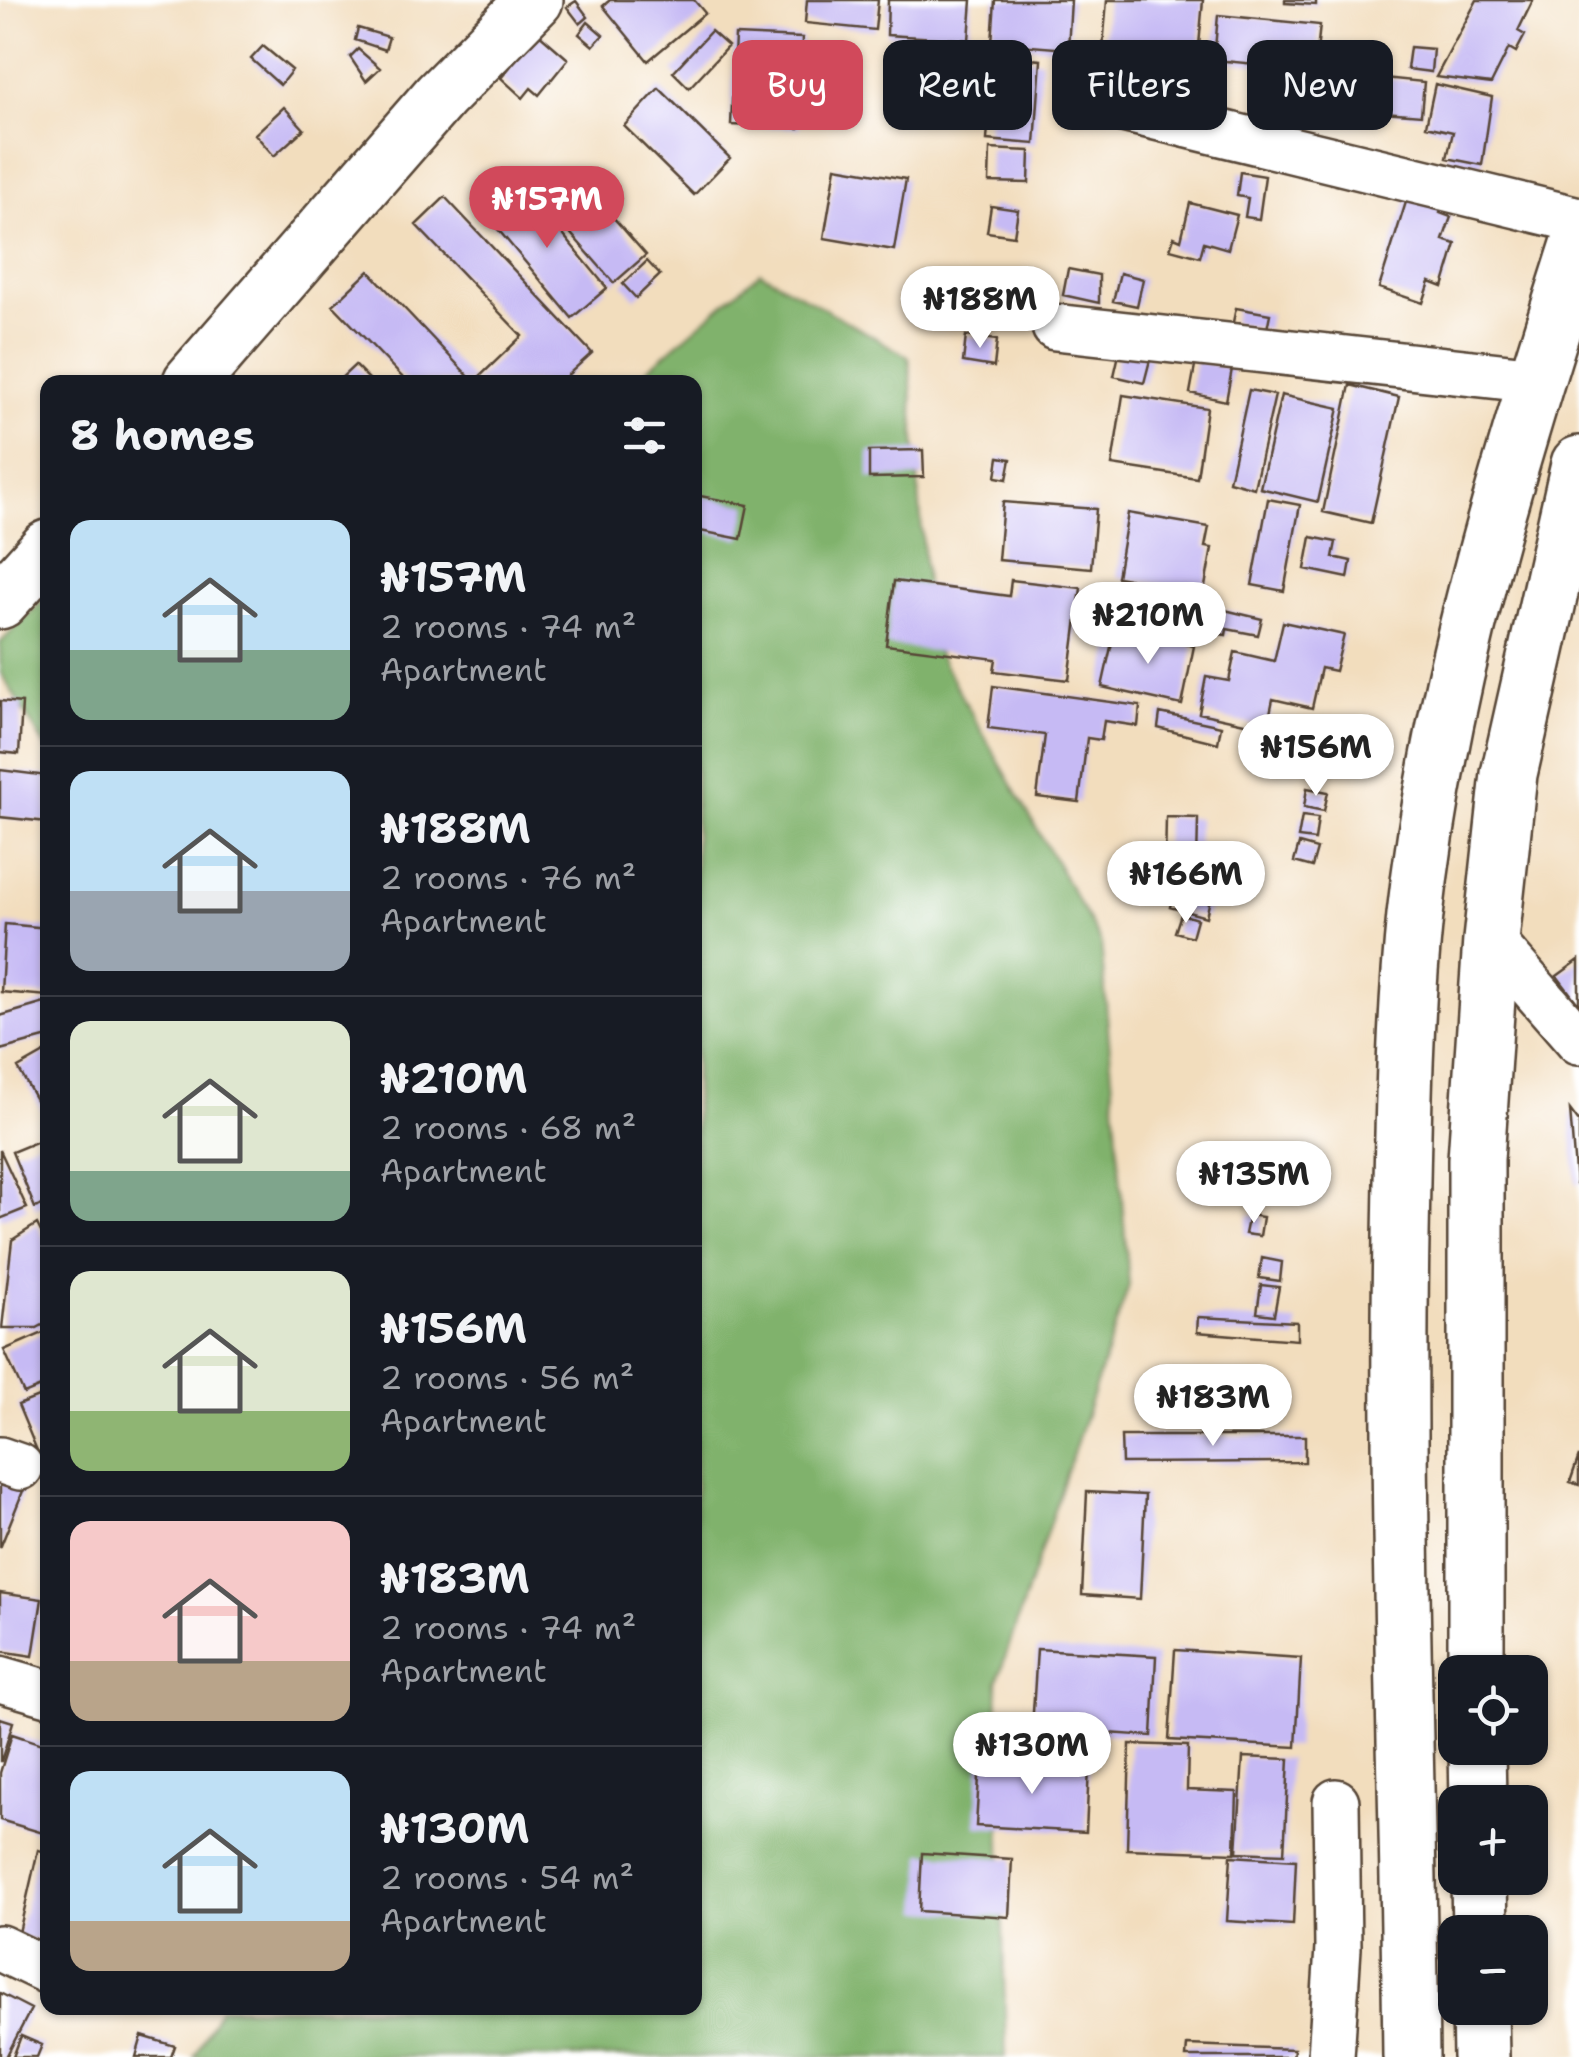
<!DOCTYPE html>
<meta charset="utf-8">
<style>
:root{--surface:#171b24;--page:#20242c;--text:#f1f3f6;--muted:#9ea1a6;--line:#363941;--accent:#d1495b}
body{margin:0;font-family:"Shantell Sans",sans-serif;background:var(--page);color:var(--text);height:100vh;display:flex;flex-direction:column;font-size:38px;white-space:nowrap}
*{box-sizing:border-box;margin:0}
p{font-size:32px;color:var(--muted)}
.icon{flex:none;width:55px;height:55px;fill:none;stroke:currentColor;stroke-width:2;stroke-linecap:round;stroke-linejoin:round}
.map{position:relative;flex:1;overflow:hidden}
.side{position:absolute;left:40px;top:375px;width:662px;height:1640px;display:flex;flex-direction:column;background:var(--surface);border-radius:20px;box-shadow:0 2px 8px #0004}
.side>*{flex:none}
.top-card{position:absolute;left:732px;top:40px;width:695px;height:90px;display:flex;gap:20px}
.controls{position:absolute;left:1438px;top:1655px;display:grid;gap:20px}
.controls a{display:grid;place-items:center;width:110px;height:110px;border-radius:20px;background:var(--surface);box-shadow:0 2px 8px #0004;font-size:50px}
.price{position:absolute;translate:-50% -85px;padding:0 22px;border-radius:35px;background:#fff;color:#222;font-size:32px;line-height:65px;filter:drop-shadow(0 2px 5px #0008)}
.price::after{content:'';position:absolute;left:50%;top:60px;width:30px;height:22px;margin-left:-15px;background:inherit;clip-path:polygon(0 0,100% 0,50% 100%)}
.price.selected{background:var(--accent);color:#fff}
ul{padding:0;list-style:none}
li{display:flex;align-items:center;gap:30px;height:250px;padding:0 30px}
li+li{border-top:2px solid var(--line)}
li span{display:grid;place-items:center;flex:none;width:280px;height:200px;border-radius:20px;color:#555}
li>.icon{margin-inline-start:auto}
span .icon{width:120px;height:120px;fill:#fffc;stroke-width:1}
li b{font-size:42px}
h2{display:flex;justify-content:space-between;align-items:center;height:120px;padding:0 30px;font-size:42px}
.pill{padding:0 35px;border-radius:20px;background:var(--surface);box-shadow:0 2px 8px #0004;font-size:35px;line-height:90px}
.pill.selected{background:var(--accent);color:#fff}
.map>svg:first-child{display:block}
.forest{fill:#80b26c;stroke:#5e6e45;stroke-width:2.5}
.building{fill:#c6baf4}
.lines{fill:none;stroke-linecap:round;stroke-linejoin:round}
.street-casing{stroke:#564536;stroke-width:50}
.secondary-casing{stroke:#564536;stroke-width:60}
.street{stroke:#fff;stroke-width:45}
.secondary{stroke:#fff;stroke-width:55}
</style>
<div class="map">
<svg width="1579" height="2057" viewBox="0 0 1579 2057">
<rect width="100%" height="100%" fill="#fff"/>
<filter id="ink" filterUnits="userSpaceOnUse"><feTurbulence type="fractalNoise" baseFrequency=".01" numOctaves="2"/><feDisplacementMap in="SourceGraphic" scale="20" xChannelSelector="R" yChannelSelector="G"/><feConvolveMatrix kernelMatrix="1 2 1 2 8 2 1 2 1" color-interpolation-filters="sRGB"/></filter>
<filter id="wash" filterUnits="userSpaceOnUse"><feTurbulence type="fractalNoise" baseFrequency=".0048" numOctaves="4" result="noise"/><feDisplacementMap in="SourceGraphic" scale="40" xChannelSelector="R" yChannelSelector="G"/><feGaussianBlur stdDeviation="2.25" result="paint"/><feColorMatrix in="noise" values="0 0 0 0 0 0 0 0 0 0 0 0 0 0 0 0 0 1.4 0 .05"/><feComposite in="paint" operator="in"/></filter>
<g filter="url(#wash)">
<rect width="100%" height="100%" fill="#f2ddbd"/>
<!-- forest -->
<path class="forest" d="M760 272 909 357 930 640 1101 942 1129 1285 997 1682 1006 2057H194L220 2008H695V382H633Z
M47 596V750L0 672V643Z"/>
<g id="blocks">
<!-- building -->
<path class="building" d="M610 0H694L705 13 648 61 603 6Z
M807 0H878L875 30 805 23Z
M888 0H972L969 40 887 35Z
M995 0H1071L1068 49 992 43Z
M1107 0H1203L1198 57 1103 47Z
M1285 0H1316V5L1285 3Z
M1477 0H1533L1518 31 1525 35 1516 52 1509 48 1491 84 1436 77Z
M576 1 588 17 580 24 567 7Z
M1218 15 1320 25 1315 70 1214 60Z
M588 22 603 35 593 46 579 34Z
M358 28 389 37 385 50 355 40Z
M711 31 728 46 689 88 673 72Z
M538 33 568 59 539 95 531 88 523 98 501 78Z
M735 35 802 38 799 128 731 125Z
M263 46 292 70 280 85 251 59Z
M1410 47 1433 49 1431 72 1407 69Z
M358 49 380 68 366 81 350 57Z
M1341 53 1366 57 1363 74 1339 71Z
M993 56 1041 60 1035 144 987 140Z
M1099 58 1207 66 1204 98 1178 97 1179 85 1157 83 1156 92 1097 83Z
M1374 77 1424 82 1421 115 1371 111Z
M1435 84 1492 97 1482 165 1447 158 1453 132 1426 126Z
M659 88 730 158 694 195 624 126Z
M284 107 304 129 274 156 255 134Z
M990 149 1030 151 1029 183 989 182Z
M836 167 906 179 894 250 824 238Z
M571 169 646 255 614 283 539 197Z
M1240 172 1265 176 1259 219 1245 217 1248 198 1237 196Z
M1412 183 1442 204 1440 213 1451 217 1443 240 1456 244 1443 287 1430 282 1423 303 1379 288Z
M522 185 607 288 572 318 486 215Z
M445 197 592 353 560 382H407L333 305 369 271 474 382 522 336 416 225Z
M1190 203 1237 215 1228 249 1204 242 1200 257 1170 249 1174 237 1181 240Z
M991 206 1018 210 1014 236 987 232Z
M647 261 660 275 636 298 623 284Z
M1068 269 1099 275V303L1063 295Z
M1120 273 1143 279 1137 306 1113 301Z
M1236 308 1270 314 1267 329 1233 322Z
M966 336 997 340 994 367 963 362Z
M1120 350 1151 356 1144 383 1114 376Z
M1196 361 1232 369 1226 401 1190 393Z
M355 365 372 382H337Z
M1350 385 1399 397 1371 523 1323 512Z
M1249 390 1275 395 1254 488 1229 481Z
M1123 395 1207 408 1197 478 1112 465Z
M1281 395 1339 408 1318 502 1260 488Z
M923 450 924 477 869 478V451Z
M999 457 1011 459 1007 479 996 477Z
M695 495 748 505 741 539 695 530Z
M1268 499 1300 505 1284 591 1252 585Z
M1003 502 1096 509 1091 568 998 560Z
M1128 513 1209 527 1205 547 1212 548 1204 592 1117 577Z
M1311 537 1336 542 1333 557 1351 561 1348 578 1305 569Z
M1011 580 1081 588 1069 680 994 671 996 659 886 645 894 581 1009 596Z
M1107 583 1189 603 1182 633 1100 613Z
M1195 603 1219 609 1214 632 1189 626Z
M1225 610 1262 619 1258 635 1227 629 1226 635 1219 634Z
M1283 622 1344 635 1335 671 1321 668 1312 708 1273 699 1267 728 1199 713 1206 677 1229 681 1235 652 1274 661Z
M1115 629 1194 646 1182 705 1102 687Z
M993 686 1140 706 1138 726 1104 721 1101 740 1087 738 1079 802 1037 797 1045 735 988 728Z
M0 701 22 703 19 754 0 752Z
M1160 713 1221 726 1218 743 1158 728Z
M1312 755 1341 762 1340 768 1309 766Z
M0 770 48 776V822L0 817Z
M1307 788 1328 792 1324 811 1304 807Z
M1302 816 1318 818 1315 840 1298 838Z
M1166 817 1198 818 1197 866H1165Z
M1299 844 1317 849 1312 867 1294 862Z
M1175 885 1211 895 1206 917 1170 907Z
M1181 914 1197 919 1192 937 1175 932Z
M5 924 48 928V996L1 992Z
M1579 960V1005L1557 976Z
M48 1002V1037L0 1050V1016Z
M48 1051V1121L18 1068Z
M1570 1110 1579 1122V1184H1576Z
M48 1137V1203L35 1208 12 1152Z
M0 1150 27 1208 0 1219Z
M1249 1215 1263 1217 1260 1236 1245 1234Z
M37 1224 48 1246V1322L37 1328H2L12 1240Z
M1262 1258 1282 1262 1280 1281 1259 1278Z
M1261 1285 1279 1287 1274 1315 1257 1313Z
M1198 1317 1297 1322V1340L1197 1332Z
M45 1332 48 1384 24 1394 4 1350Z
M48 1393V1449L38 1453 18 1405Z
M1121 1436H1305V1462L1122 1463Z
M1579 1456V1485L1570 1482Z
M0 1482 23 1491 0 1548Z
M1087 1492 1145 1495 1140 1599 1082 1595Z
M0 1593 42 1599 33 1656 0 1651Z
M1037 1649 1156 1656 1152 1736 1032 1728Z
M1175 1650 1301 1658 1296 1747 1169 1740Z
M0 1718 13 1722 1 1761H0Z
M12 1734 48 1746V1818L43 1833 0 1820V1773Z
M1130 1744 1188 1746 1187 1790 1237 1792 1235 1853 1127 1849Z
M1243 1757 1289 1759 1284 1854 1237 1852Z
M980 1760 1089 1768 1086 1832 976 1826Z
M38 1850 48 1852V1943L18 1937Z
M922 1853 1012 1859 1009 1917 919 1911Z
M1231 1856 1296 1860 1293 1925 1227 1921Z
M0 1993 31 2009 6 2057H0Z
M21 2036 42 2045 37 2057H13Z
M142 2036 175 2046 171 2057H136Z
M1187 2045 1294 2049 1293 2057H1186Z"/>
</g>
</g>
<g filter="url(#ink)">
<use href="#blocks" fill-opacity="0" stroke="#564536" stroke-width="2.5"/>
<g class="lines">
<defs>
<path id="street" d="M1086 100 1579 220
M1055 327 1536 380
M1491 940 1579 1041
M0 1460 20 1467
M0 1679 48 1693
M0 1948 48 1971
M1331 2057 1338 1948 1336 1802"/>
<path id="secondary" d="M191 382 440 96 535 0
M0 601 48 548
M1476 1672V1159L1491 940 1509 774 1579 464
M1477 1748 1478 1802
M1479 1878 1480 1932
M1480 2008 1481 2057
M1411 2057C1408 1784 1396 1511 1401 1237 1403 1130 1404 1021 1415 915 1440 686 1509 463 1579 245"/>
</defs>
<!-- street casing -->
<use href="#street" class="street-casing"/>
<!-- secondary casing -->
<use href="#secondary" class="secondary-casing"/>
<!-- street -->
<use href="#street" class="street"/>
<!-- secondary -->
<use href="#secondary" class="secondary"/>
</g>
</g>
</svg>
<div class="controls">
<a><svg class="icon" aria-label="locate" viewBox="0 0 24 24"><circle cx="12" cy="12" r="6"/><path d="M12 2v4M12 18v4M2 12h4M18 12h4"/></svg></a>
<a>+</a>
<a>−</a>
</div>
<b class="price selected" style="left:547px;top:251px">₦157M</b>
<b class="price" style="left:980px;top:351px">₦188M</b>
<b class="price" style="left:1148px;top:667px">₦210M</b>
<b class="price" style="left:1316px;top:799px">₦156M</b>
<b class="price" style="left:1186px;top:926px">₦166M</b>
<b class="price" style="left:1254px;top:1226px">₦135M</b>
<b class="price" style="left:1213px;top:1449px">₦183M</b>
<b class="price" style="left:1032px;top:1797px">₦130M</b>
<div class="top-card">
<a class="pill selected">Buy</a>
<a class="pill">Rent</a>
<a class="pill">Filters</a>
<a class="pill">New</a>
</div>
<section class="side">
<h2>8 homes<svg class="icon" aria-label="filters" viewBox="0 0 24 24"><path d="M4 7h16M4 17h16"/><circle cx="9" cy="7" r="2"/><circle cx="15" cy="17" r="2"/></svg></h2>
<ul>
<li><span style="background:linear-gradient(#bfe0f5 65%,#7fa58c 0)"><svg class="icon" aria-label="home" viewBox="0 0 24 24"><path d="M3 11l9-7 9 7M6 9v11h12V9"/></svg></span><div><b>₦157M</b><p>2 rooms · 74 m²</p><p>Apartment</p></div></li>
<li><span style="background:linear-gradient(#bfe0f5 60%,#9aa5b1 0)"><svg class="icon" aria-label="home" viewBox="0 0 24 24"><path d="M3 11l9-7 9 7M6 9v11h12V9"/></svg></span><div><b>₦188M</b><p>2 rooms · 76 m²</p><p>Apartment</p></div></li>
<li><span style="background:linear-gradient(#dfe7d0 75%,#7fa58c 0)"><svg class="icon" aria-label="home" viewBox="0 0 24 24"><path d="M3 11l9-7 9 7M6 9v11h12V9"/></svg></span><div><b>₦210M</b><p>2 rooms · 68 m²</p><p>Apartment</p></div></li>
<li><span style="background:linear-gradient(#dfe7d0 70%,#8fb573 0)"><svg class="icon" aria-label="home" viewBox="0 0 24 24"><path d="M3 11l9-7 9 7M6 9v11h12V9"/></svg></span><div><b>₦156M</b><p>2 rooms · 56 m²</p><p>Apartment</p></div></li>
<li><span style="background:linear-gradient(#f6c9c9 70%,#b9a48a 0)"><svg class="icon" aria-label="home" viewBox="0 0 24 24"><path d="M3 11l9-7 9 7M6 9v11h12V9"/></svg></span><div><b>₦183M</b><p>2 rooms · 74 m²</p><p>Apartment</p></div></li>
<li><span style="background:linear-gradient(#bfe0f5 75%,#b9a48a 0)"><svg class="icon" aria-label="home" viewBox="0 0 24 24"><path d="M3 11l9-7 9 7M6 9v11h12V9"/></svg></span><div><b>₦130M</b><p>2 rooms · 54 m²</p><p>Apartment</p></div></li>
</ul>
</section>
</div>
